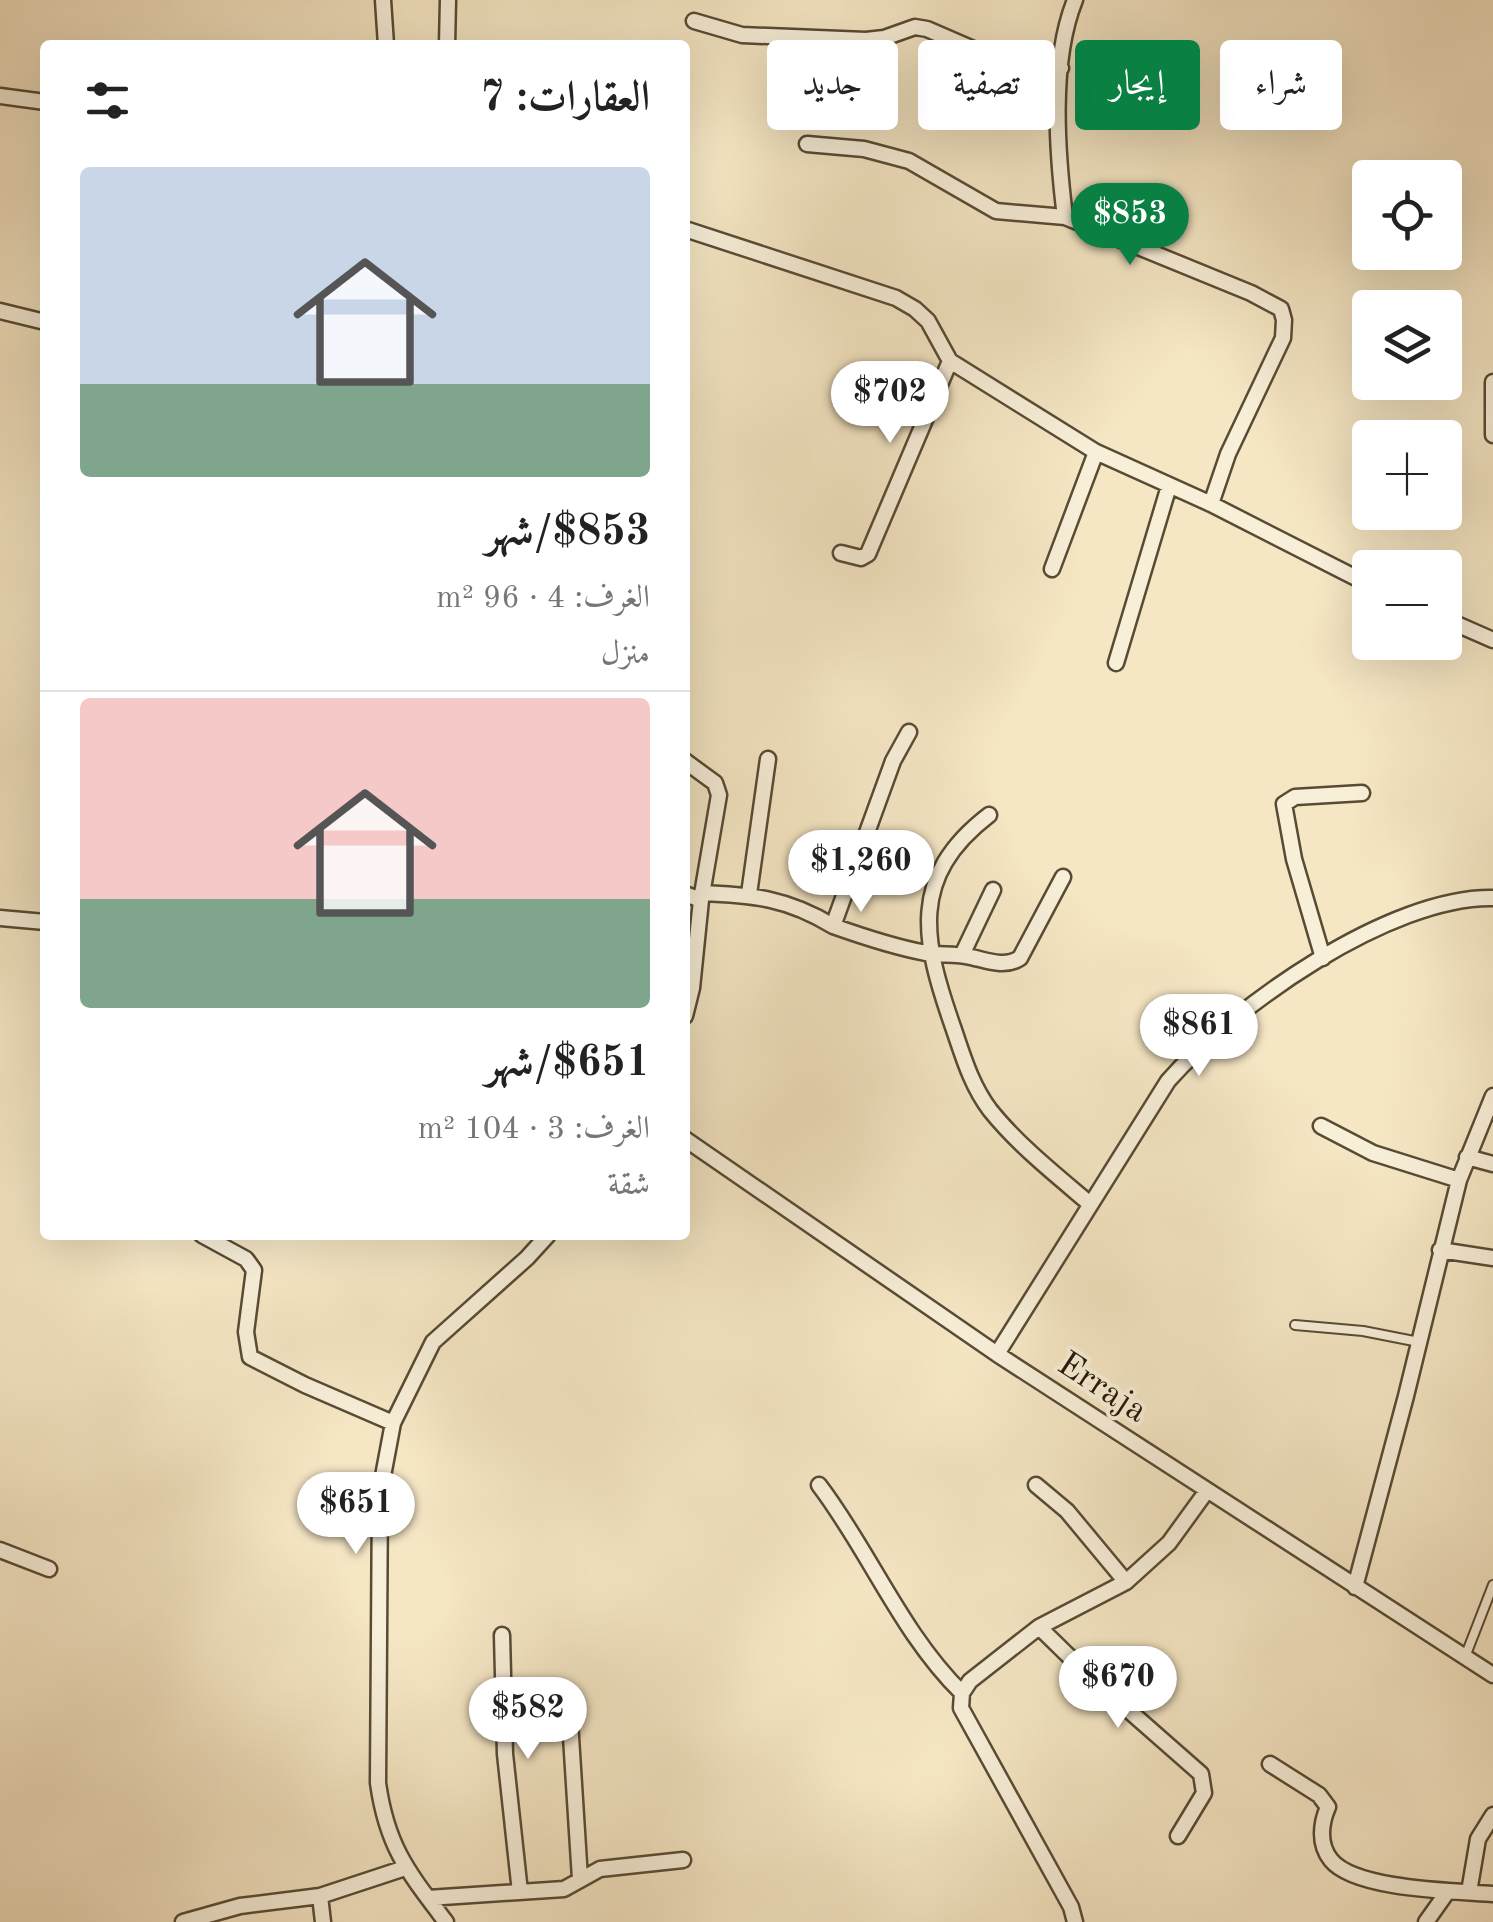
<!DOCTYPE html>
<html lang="ar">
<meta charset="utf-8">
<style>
:root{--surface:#fff;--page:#f2f2f2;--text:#222;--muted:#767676;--line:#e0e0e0;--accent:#0b8043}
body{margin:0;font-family:"Old Standard TT",Amiri,serif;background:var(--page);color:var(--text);direction:rtl;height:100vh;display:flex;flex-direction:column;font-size:38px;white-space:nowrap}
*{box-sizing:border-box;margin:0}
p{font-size:32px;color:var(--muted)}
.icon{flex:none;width:55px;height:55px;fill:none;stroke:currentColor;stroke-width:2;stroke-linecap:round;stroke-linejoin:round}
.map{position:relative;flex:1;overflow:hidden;direction:ltr}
.drawer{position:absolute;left:40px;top:40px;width:650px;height:1200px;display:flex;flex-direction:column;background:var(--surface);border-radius:10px;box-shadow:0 10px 40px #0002;direction:rtl}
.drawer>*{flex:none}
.top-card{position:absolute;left:720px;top:40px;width:622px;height:90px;direction:rtl;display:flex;gap:20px}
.controls{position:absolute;left:1352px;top:160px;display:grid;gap:20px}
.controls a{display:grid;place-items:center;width:110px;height:110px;border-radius:10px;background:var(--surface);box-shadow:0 10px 40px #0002;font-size:50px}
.price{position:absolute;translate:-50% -85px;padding:0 22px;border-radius:35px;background:#fff;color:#222;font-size:32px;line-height:65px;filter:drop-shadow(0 2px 5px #0008)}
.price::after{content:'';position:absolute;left:50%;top:60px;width:30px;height:22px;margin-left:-15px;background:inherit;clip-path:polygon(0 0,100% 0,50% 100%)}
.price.active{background:var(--accent);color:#fff}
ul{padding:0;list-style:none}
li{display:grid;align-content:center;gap:20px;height:530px;padding:0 40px}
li+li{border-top:2px solid var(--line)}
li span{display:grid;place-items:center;height:310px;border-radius:10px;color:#555}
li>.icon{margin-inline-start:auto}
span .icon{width:180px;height:180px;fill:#fffc;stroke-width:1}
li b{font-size:42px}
h2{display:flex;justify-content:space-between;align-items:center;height:120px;padding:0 40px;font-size:42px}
.pill{padding:0 35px;border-radius:10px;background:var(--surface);box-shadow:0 10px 40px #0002;font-size:35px;line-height:90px}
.pill.active{background:var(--accent);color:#fff}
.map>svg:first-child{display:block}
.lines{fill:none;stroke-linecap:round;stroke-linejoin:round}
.service-casing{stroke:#584b34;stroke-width:12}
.minor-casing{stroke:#584b34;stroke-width:19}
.service{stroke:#f8efd9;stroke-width:8}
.minor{stroke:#f8efd9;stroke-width:14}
.labels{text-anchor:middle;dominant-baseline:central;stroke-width:8;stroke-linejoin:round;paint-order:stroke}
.street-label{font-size:35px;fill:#241704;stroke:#f8efd9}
</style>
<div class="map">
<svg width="1493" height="1922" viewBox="0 0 1493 1922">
<rect width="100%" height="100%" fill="#f5e6c4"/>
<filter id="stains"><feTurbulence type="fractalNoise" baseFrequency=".002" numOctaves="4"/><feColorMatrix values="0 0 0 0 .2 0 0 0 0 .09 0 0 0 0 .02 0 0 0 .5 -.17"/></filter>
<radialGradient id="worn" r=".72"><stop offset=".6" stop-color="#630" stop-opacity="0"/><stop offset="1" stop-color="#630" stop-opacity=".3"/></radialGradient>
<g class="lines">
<defs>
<path id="service" d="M1295 1325 1363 1331 1419 1342
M1465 1657 1493 1585"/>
<path id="minor" d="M383 0 386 45
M1075 0C1050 62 1057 152 1065 217L1251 293 1281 309 1284 320 1283 338 1228 454 1211 504
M694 21 742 35 866 40 884 38 915 27 927 29 987 55 1061 68
M447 45 448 0
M0 96 45 102
M807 144 864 149 909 161 996 211 1065 217
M685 229 896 298 915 309 928 321 950 361 1096 452 1211 504 1370 585
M0 311 45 322
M1493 382V435
M841 553 861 558 868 554 950 361
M1052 569 1096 452
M1445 619 1493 640
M1116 663 1169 486
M685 761 715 783 719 795 701 900 692 988 685 1016
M989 815C908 877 923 941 953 1027 963 1056 971 1085 990 1110 1018 1145 1056 1175 1090 1204
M702 893C753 895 787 898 833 926L893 761 909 732
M685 894 701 900
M749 894 768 759
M0 918 45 922
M833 926C864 937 894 947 926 953 939 955 953 954 966 956 984 959 1003 969 1020 958L1063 877
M962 955 993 890
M1323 958 1294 859 1284 804 1295 797 1362 793
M1321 1126 1373 1153 1459 1180
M685 1139 997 1354 1493 1675
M1467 1157 1493 1164
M202 1235 246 1259 254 1270 246 1332 250 1357 305 1385 393 1423
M1440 1250 1493 1258
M997 1354 1168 1081C1234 1006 1390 896 1493 898
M819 1485C870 1552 901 1633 962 1693
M1036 1485 1067 1511 1126 1582
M0 1550 49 1569
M1355 1587 1406 1396 1459 1180 1493 1096
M1039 1627 1085 1672 1201 1774 1204 1793 1178 1836
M502 1635 505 1754 520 1892
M570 1721 580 1879
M1270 1764 1319 1795 1328 1807C1321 1823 1318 1844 1331 1860 1355 1890 1456 1891 1493 1894
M1469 1892 1478 1839 1493 1815
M428 1898 564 1889 600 1869 683 1860
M183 1922 240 1906 320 1896
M323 1922 320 1896 405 1868
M446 1922C408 1872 387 1847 378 1783L380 1492 393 1423 433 1342 527 1258 548 1235
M1075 1922 1071 1907 961 1708 962 1693 970 1681 1039 1627 1126 1582 1169 1543 1206 1492
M1426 1922 1448 1891"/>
</defs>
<!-- service casing -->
<use href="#service" class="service-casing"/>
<!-- minor casing -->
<use href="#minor" class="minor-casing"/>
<!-- service -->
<use href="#service" class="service"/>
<!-- minor -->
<use href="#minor" class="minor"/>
</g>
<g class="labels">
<!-- street labels -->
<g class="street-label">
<text transform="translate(1102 1388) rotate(33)">Erraja</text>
</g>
</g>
<rect width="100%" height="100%" filter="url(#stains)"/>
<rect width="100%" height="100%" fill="url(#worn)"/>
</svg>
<div class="controls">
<a><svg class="icon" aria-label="locate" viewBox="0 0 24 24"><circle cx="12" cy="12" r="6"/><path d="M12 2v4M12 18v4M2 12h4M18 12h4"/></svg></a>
<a><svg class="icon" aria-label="layers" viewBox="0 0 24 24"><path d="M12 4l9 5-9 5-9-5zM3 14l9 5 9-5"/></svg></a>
<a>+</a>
<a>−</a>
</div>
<b class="price active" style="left:1130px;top:268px">$853</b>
<b class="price" style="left:890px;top:446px">$702</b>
<b class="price" style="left:861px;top:915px">$1,260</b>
<b class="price" style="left:1199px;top:1079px">$861</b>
<b class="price" style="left:356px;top:1557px">$651</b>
<b class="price" style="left:1118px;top:1731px">$670</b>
<b class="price" style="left:528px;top:1762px">$582</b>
<div class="top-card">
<a class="pill">شراء</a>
<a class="pill active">إيجار</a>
<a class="pill">تصفية</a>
<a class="pill">جديد</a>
</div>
<section class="drawer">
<h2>العقارات: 7<svg class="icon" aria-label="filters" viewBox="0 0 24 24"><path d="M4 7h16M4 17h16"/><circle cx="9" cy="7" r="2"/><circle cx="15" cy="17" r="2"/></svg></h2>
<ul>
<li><span style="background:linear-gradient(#c9d6e8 70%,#7fa58c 0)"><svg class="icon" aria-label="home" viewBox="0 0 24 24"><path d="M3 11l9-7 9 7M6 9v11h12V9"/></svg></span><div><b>$853/شهر</b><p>الغرف: 4 · 96 m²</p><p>منزل</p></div></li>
<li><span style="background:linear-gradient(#f6c9c9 65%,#7fa58c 0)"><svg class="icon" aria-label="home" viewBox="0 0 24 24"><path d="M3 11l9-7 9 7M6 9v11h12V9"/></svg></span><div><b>$651/شهر</b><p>الغرف: 3 · 104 m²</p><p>شقة</p></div></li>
</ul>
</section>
</div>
